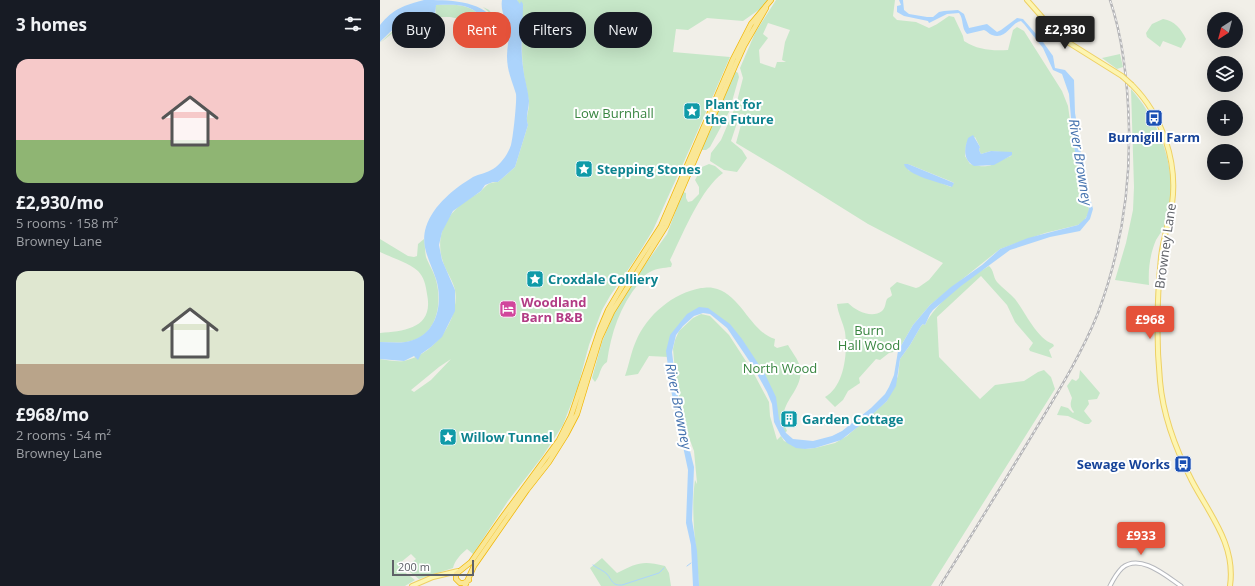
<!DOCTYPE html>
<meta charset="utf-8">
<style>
:root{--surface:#171b24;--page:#20242c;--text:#f1f3f6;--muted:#9ea1a6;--accent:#e5523a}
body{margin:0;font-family:"Open Sans",sans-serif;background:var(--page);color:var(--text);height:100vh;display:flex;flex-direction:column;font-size:15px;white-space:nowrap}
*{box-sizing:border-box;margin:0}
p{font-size:13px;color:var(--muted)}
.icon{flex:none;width:22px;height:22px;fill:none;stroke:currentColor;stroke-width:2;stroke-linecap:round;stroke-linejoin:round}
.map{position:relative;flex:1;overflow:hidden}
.details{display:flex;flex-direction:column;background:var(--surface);width:380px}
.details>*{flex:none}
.guide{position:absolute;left:12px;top:12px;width:380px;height:36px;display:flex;gap:8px}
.needle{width:26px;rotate:216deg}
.buttons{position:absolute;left:827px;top:12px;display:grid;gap:8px}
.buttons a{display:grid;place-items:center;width:36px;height:36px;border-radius:50%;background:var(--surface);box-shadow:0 4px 16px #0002;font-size:20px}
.scale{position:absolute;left:12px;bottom:10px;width:82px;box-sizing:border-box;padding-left:4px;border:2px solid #5f6268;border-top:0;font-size:11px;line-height:14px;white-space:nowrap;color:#5f6268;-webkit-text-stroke:3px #fff;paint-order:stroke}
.price{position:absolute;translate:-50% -34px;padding:0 9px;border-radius:4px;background:var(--accent);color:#fff;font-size:13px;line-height:26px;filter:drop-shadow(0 1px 2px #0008)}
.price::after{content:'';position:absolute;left:50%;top:24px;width:12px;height:9px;margin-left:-6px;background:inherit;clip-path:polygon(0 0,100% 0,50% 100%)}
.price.on{background:#222;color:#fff}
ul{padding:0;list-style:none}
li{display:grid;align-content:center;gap:8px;height:212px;padding:0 16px}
li span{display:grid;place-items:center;height:124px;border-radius:12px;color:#555}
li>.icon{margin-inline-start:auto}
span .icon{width:72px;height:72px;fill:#fffc;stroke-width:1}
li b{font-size:17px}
h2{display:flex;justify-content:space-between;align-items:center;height:48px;padding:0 16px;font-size:17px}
.pill{padding:0 14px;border-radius:16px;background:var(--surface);box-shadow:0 4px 16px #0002;font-size:14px;line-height:36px}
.pill.on{background:var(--accent);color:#fff}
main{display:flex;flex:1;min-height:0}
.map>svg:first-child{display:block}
.green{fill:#c6e7c8;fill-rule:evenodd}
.water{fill:#acd4fc}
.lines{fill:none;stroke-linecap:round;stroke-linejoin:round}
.stream{stroke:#acd4fc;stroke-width:1}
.minor-casing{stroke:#b5b7bc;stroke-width:5}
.major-casing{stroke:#eed064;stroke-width:6}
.highway-casing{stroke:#f1b707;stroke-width:6}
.minor{stroke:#fff;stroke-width:3}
.major{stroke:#fdf5b1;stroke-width:4}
.highway{stroke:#fae796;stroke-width:4.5}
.rail-casing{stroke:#b6b6b8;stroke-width:2.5}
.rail{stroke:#fff;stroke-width:1;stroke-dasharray:3;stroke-linecap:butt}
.major-bridge-casing{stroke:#eed064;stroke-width:6;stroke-linecap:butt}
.major-bridge{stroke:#fdf5b1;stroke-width:4}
.labels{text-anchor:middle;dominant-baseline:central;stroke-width:4;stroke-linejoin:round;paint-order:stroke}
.culture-label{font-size:13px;font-weight:bold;fill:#0d838f;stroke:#fff;text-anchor:start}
.park-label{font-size:13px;fill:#388540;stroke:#fff}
.transit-label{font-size:13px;font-weight:bold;fill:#164399;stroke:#fff}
.street-label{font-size:13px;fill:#5f6268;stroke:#fff}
.hotel-label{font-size:13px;font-weight:bold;fill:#b23c85;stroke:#fff;text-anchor:start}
.water-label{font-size:14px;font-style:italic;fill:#4774af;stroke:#fff}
</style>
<main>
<section class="details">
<h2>3 homes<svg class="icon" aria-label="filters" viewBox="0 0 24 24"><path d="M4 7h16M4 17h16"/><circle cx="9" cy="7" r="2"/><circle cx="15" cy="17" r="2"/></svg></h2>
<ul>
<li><span style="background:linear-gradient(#f6c9c9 65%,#8fb573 0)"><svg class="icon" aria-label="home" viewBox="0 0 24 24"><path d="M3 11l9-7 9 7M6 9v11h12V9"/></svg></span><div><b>£2,930/mo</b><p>5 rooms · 158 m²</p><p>Browney Lane</p></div></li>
<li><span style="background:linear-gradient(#dfe7d0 75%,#b9a48a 0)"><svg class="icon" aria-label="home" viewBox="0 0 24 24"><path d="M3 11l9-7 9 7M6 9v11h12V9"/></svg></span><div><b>£968/mo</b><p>2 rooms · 54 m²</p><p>Browney Lane</p></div></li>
</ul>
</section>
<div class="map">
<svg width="875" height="586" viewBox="0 0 875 586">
<rect width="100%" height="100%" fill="#f1efe8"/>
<!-- green -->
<path class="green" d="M137 0H388L380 9 363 21 327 18 308 30 296 29 293 52 350 57 312 144 273 230 256 258 230 296 222 310 209 345 198 386 183 425 162 457 128 501 93 554 87 549C81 554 75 560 73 568L39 579 26 569V567L36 559 31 554 20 563 24 566 22 570 35 580 25 586H0V359C7 360 17 362 24 361 54 355 80 320 75 290 73 281 66 271 63 262 54 236 67 212 90 198 93 196 97 194 100 192 106 186 108 182 118 182L135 167 148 125C145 117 149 112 149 104 148 91 144 80 143 67 140 46 146 20 137 0ZM71 359 51 380 34 392 31 390 59 367Z
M396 0H515L513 16 517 20 536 22 549 28C555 26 563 20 569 16L574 17 583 36 584 41C598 50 612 51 628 50L633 30 637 27 644 31 682 91 688 106 693 142 700 175 701 186 708 203 709 210 708 214 704 221 698 225 665 233 620 249 550 305 533 325 518 351 509 353 500 360 496 359 479 378 480 383 468 391 463 400 455 407 445 397C464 387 468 353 465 332 463 322 458 314 457 304L468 303C476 311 492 319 502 311 506 307 505 303 507 299 509 297 511 297 512 295L510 288 517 282 536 288 539 287 549 280 563 263 488 224 403 171 356 143 364 114H360L351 141 362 150 367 158 357 172 344 170 330 161 331 153 341 140 356 105 363 78 360 68 375 33ZM388 23 410 30 405 42 402 60 406 62H397L395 68 380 63 379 50 388 38 383 34ZM595 137 600 147 599 150 601 154 611 151 632 153 631 156C611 163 613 170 590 164L585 156 586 144ZM528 164 570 181 574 183 571 187 528 170Z
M56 5C71 5 84 3 96 12L98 24 112 15 103 7 109 10 121 25 118 38 80 19 70 17H55L45 18 24 24 0 43 24 20 33 16 56 13 55 6Z
M783 19C795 21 801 29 806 39L801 48 783 41 780 47 767 37 766 33 772 24Z
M740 54 743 67 737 69 722 58Z
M355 71 358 73 359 77 349 112 330 147 326 150H322V147Z
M751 89C781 123 802 178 785 224 783 230 779 235 776 240 770 254 768 269 769 285L735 280 746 243 753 210 754 187Z
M329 164 335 166 343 173C320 190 303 234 290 260L292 264 291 267C284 268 276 268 270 272 265 274 262 279 259 283 240 306 231 333 227 362 219 367 221 375 215 382L212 378 222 342 239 301 287 234 303 192 306 193V198L308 202 312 201 319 194V187L315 180 322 167Z
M0 239 28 256 34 257 37 256 38 244 44 239C45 245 45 252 46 257 49 265 54 272 56 280 62 302 58 332 34 340 24 344 11 342 0 342V333C26 331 54 328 47 294 46 286 44 277 38 271 28 262 12 258 0 252Z
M609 266C614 270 613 277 617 282 622 288 630 293 635 299 645 312 657 339 673 344L674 346 669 350 672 358 650 351 649 349 653 343 635 322 627 305 601 276 557 317 559 357 600 399 615 385 644 381 658 372 664 370 671 377 675 389 551 586H319C317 551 310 515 315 480L317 484V483L314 451 307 432 296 383 293 349 295 340 299 331 313 318 321 314 330 316 349 335 373 372 389 402 390 416 397 440 401 436 404 441 425 449 435 448 455 443 467 436 507 401 518 376 520 359 530 345 541 326 543 324 545 325C555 303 588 278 609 266Z
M321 288C324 288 329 287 333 288 361 293 370 332 395 339L394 346 397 348 408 345C412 352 418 359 420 367 425 393 393 403 407 431L403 434 398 427 396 405 355 332 332 313 316 312 294 332 289 357 269 356 258 374 245 376C249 365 251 352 256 341 267 315 293 293 321 288Z
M700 370 720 393 717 399 708 400 709 404 704 411 712 421 709 424H705L688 416 677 415 681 406 688 408 693 413 694 412C690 407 690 404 692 398L687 386 692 379 696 381 699 378Z
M222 558 237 573C257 563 262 560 285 566L289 573 291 586H221L210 568Z"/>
<!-- water -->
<path class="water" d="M44 0C67 0 101 0 114 20L105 24H98L96 12C85 3 71 5 56 5L55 15C31 9 15 28 0 42V25C14 8 23 6 44 0Z
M122 0H137L140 4 141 1 143 4C143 25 140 46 143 67 144 78 148 89 149 101 149 109 145 117 148 125L135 167 118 182H113L105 185 101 191 73 211 62 232 59 245 62 260 75 290V311L62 337 51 347 41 354 38 360 34 356 24 361 0 359V342C11 342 23 344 33 340 58 332 63 301 56 279 50 261 40 246 46 227 53 205 75 188 93 177 99 174 107 173 113 169 121 164 128 154 131 145 133 139 137 101 136 94 132 81 127 71 127 56 127 48 129 40 129 32 127 21 120 12 122 0Z
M519 0H523L524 10 529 14 547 17H553L559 12 564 11 578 10 584 14 589 28 607 24 617 32 621 30 637 18 643 19 663 42 673 56 675 68 685 70 694 80 695 113 700 141 701 157 705 165 704 176 713 209 710 219 700 231 670 237 630 250 581 286 553 310 550 314 545 325 543 324 541 326 530 345 520 359 516 386 507 401 483 423 461 440 435 448 425 449 416 448 407 443 401 436 394 422 392 404 387 392 372 365 347 328 330 314 323 313 314 316 303 326 296 335 292 352 296 386 303 423 314 467 312 520 317 551 319 584V586H313L311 545 306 523 308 470 291 390 286 351 290 335 307 314 319 307 328 308 350 324 362 339 385 374 396 397 399 419 406 433 413 439 433 441 452 436 462 431 491 408 505 394 509 387 514 375 518 351 533 325 550 305 571 287 602 265 620 249 648 238 698 225 706 218 709 209 705 195 701 186 700 175 693 142 689 94 682 74 673 70 663 48 644 24 641 21C630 23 627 40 612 35 609 34 607 31 604 30L587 34C581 28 584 19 579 13L567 14 549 23 548 21 524 16 517 12V6L521 5Z
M593 135 600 147 599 150 601 154 611 151 632 152V155L614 165 594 166C583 160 584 149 588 138Z
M524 164H528L574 183 572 187C561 183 526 175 524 164Z"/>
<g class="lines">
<!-- stream -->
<path class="stream" d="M213 565C217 568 224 571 227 574 232 580 232 586 242 585L279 573 284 568
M307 566 311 563"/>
<defs>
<path id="minor" d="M730 586C733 580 737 573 742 568 760 553 786 576 801 586"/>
<path id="major" d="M647 0 676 33 686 41 742 76
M752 85C782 115 798 162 792 204 789 222 783 239 781 257 777 298 776 340 780 381 783 416 796 450 812 481 830 515 856 545 850 586
M32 586 53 577 78 571"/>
<path id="highway" d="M89 580 84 583H80L76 579V574L91 562 121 519 179 440 191 416 220 329 228 310 244 283 281 226 353 59 371 24 391 0
M85 586 94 566 147 490 169 462 186 435 197 414 220 338 232 312 286 226 355 66 364 46 386 8"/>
</defs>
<!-- minor casing -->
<use href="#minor" class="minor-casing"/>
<!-- major casing -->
<use href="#major" class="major-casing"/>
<!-- highway casing -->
<use href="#highway" class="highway-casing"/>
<!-- minor -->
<use href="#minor" class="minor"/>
<!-- major -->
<use href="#major" class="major"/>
<!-- highway -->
<use href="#highway" class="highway"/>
<defs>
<path id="rail" d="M560 586C590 538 619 490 648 442 673 400 700 358 718 313 740 254 750 192 749 129 748 86 744 41 730 0"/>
</defs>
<!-- rail casing -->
<use href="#rail" class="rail-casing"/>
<!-- rail -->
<use href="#rail" class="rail"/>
<defs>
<path id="major-bridge" d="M742 76 752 85"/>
</defs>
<!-- major-bridge casing -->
<use href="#major-bridge" class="major-bridge-casing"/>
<!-- major-bridge -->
<use href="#major-bridge" class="major-bridge"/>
</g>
<!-- icons -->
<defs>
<symbol id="sight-square" viewBox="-11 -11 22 22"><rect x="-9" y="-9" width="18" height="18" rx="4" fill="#0f9aa8" stroke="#fff"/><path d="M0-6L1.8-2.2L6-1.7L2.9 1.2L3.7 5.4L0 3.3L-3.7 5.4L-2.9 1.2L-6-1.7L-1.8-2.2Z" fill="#fff"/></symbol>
<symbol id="bus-square" viewBox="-11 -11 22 22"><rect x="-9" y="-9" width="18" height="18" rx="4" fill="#1a4fb4" stroke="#fff"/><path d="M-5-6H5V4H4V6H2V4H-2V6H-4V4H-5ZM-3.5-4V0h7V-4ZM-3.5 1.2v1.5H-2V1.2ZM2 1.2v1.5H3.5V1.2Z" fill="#fff"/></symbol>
<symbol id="hotel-square" viewBox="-11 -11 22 22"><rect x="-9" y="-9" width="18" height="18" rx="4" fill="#d1479c" stroke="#fff"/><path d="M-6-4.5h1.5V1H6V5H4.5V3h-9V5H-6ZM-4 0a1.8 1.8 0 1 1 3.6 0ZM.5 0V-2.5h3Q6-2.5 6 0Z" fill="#fff"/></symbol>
<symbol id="building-square" viewBox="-11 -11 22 22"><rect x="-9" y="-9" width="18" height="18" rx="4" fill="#0f9aa8" stroke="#fff"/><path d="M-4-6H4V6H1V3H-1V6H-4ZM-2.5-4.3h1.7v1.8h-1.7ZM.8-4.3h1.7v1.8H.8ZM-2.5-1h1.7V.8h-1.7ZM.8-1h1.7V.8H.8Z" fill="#fff"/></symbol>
</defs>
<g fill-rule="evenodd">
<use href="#sight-square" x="302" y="101" width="20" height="20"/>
<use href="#bus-square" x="764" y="108" width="20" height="20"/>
<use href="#sight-square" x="194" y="159" width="20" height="20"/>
<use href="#sight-square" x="145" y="269" width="20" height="20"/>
<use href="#hotel-square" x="118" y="299" width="20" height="20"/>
<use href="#building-square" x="399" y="409" width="20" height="20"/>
<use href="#sight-square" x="58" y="427" width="20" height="20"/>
<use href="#bus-square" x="793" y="454" width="20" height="20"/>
</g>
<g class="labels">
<!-- culture labels -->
<g class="culture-label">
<text x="325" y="104">Plant for<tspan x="325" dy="15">the Future</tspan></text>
<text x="217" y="169">Stepping Stones</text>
<text x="168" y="279">Croxdale Colliery</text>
<text x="422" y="419">Garden Cottage</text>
<text x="81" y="437">Willow Tunnel</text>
</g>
<!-- park labels -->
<g class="park-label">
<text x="234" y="113">Low Burnhall</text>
<text x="489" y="330">Burn<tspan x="489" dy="15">Hall Wood</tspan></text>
<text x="400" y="368">North Wood</text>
</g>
<!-- transit labels -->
<g class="transit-label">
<text x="774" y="137">Burnigill Farm</text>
<text x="790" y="464" text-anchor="end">Sewage Works</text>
</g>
<!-- street labels -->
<g class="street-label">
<text transform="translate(785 246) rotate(-82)">Browney Lane</text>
</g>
<!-- hotel labels -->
<g class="hotel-label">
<text x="141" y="302">Woodland<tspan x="141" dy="15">Barn B&amp;B</tspan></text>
</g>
<!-- water labels -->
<g class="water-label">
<text transform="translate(701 162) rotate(81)">River Browney</text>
<text transform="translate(299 406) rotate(79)">River Browney</text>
</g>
</g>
</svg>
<div class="buttons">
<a><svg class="needle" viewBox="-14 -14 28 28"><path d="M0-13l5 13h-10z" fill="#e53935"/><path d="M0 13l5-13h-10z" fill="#9ea1a6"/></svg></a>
<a><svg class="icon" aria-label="layers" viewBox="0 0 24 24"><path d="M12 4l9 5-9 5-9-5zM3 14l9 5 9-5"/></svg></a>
<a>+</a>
<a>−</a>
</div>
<div class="scale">200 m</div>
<b class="price on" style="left:685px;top:50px">£2,930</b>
<b class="price" style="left:770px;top:340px">£968</b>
<b class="price" style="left:761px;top:556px">£933</b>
<div class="guide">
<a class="pill">Buy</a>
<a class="pill on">Rent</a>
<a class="pill">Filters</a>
<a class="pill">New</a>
</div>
</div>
</main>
